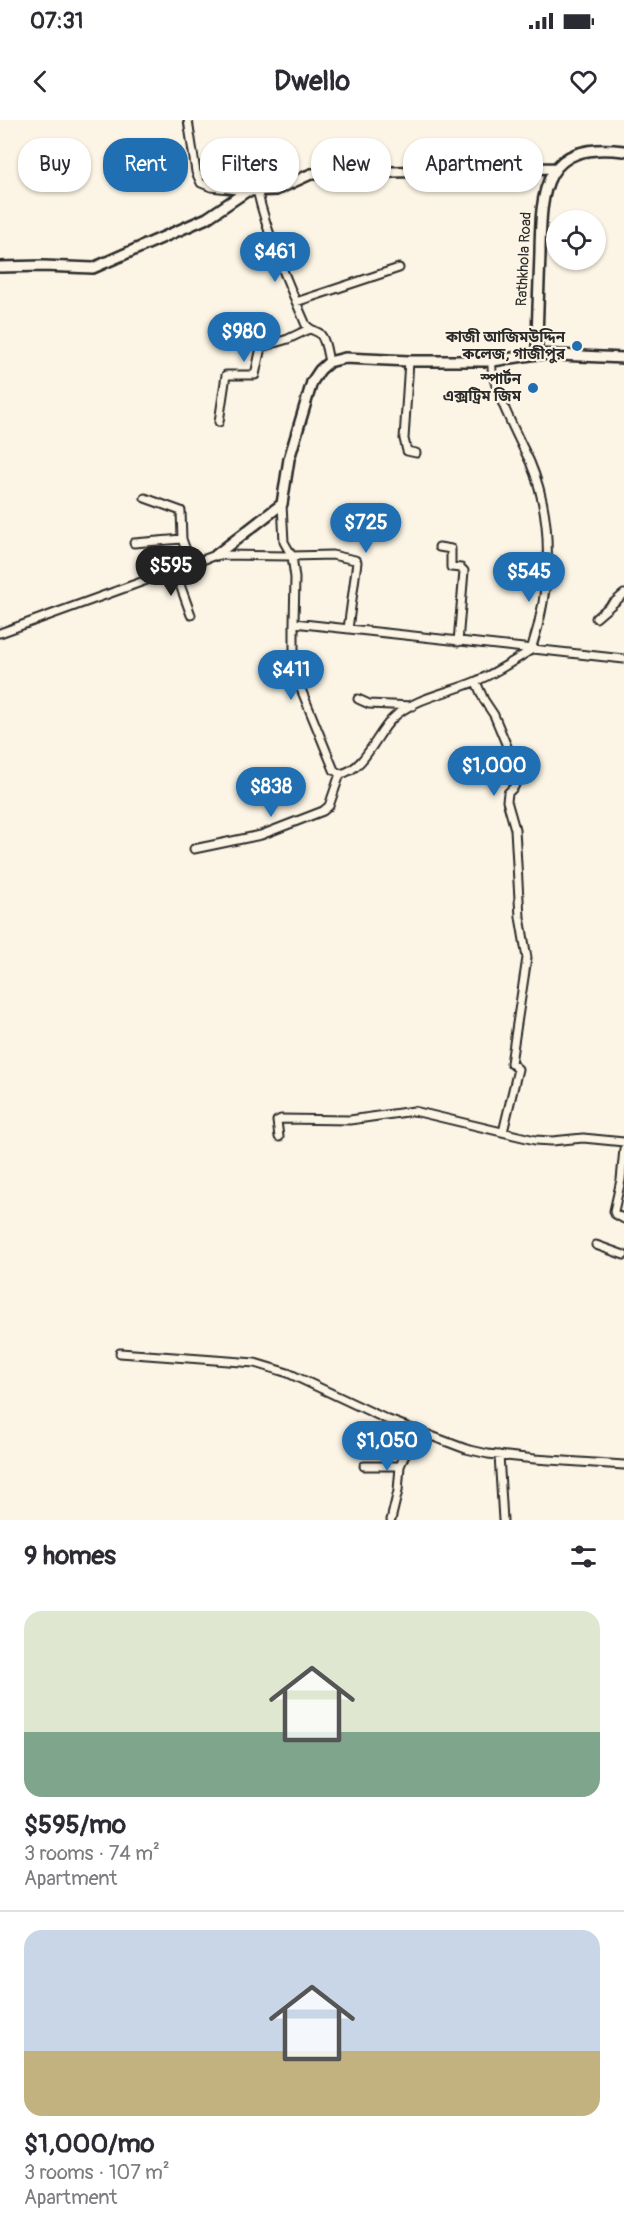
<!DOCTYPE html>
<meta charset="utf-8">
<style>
:root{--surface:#fff;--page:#f2f2f3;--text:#2b2b33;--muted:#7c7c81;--line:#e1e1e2;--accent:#1f6fb2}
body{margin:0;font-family:Pangolin,"Noto Sans Bengali",sans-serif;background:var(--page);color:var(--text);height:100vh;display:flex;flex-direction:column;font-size:22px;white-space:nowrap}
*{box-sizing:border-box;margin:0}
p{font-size:20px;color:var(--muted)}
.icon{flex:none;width:33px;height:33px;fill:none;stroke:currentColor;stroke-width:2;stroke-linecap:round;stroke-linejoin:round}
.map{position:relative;height:1400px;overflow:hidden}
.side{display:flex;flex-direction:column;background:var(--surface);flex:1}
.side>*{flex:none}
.top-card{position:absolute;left:18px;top:18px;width:588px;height:54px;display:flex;gap:12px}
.controls{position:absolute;left:546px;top:90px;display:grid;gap:12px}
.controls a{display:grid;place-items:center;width:60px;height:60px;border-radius:50%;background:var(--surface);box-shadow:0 2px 4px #0004;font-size:30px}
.price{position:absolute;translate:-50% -51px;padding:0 14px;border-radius:21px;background:var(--accent);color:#fff;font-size:20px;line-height:39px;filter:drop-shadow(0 2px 3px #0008)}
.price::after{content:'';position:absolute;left:50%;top:36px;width:18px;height:14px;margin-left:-9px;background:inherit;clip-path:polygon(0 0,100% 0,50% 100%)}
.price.selected{background:#222;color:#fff}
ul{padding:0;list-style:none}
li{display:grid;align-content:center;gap:12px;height:318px;padding:0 24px}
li+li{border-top:2px solid var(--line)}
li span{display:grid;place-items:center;height:186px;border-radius:18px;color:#555}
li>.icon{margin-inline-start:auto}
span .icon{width:108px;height:108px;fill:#fffc;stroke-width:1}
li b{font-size:26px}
h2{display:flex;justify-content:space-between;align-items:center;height:72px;padding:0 24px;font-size:26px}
.chip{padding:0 21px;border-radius:24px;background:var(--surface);box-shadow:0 2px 4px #0004;font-size:21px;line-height:54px}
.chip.selected{background:var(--accent);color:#fff}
.status{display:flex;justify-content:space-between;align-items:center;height:42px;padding:0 30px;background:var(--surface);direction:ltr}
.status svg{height:16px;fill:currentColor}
header{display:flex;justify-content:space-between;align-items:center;height:78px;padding:0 24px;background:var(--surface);font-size:27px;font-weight:700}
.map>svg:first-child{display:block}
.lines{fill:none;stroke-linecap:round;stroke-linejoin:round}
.street-casing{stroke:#2b2b2b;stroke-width:11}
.secondary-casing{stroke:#2b2b2b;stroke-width:14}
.street{stroke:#fcf5e5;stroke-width:7}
.secondary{stroke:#fcf5e5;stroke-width:9}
.poi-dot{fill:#1f6fb2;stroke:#fcf5e5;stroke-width:2}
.labels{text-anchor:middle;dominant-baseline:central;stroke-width:4.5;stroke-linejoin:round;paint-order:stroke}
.street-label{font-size:15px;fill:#2b2b2b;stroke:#fcf5e5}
.poi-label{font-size:15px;font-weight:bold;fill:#2b2b2b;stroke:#fcf5e5;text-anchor:end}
</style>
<div class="status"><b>07:31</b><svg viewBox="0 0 49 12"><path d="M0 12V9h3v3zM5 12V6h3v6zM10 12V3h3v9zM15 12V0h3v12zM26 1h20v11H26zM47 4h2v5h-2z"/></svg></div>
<header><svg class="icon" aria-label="back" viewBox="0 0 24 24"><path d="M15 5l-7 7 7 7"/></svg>Dwello<svg class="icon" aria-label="heart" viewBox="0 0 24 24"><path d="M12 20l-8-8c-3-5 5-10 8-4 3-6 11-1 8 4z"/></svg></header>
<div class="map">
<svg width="624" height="1400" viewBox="0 0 624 1400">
<rect width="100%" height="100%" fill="#fcf5e5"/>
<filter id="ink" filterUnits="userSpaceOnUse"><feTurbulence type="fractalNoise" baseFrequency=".0167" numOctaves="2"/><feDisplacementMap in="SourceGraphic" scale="12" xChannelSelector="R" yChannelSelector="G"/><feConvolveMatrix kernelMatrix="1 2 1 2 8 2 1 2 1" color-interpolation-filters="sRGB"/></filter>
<g filter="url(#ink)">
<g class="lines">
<defs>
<path id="street" d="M188 0 196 52 201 63 211 67 247 71
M257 70C268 117 287 161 306 205 310 210 314 210 319 213 326 219 327 234 329 242
M296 182 399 148
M409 241 404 319 407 331 416 333
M219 302 226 255H255L261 227 288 219 309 209
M145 378 181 391 182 419 191 444
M282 384 284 422 292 436 332 435 355 440 357 442 348 509
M134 423 182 419
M439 427 451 429V447L461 448 464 451 458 522
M175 451 191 495
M596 498 624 474
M294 503V552L334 650 340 654C365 650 376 614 393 598 414 578 448 573 474 562 494 554 512 542 531 530 551 470 555 401 530 342 522 325 485 255 493 241
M0 513 216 435 292 436 295 458 294 503 624 539
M476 562 484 580 494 595 516 648 517 660 514 667 508 673 507 681 515 709 520 797 527 838 511 943 518 949 503 1012
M358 579 369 584 413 586
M194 729 261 715 323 691 329 686 340 654
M279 1017 277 1001 281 999 350 1000 414 991 535 1020 552 1021 583 1018 624 1022
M624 1029 621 1060 614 1091 615 1094 624 1099
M596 1125 624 1135
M120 1233 255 1243 288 1253 386 1299 466 1329 488 1334 535 1339 624 1345
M499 1335 503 1400
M364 1346H400
M391 1400 398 1371 400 1346 407 1330 409 1308"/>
<path id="secondary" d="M0 147 43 146 93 148 207 98 247 71 276 70 311 54 556 48
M537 234C537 200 539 167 540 133 541 69 543 21 624 31
M216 435 282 384 289 339 312 262 320 250 329 242 345 238 409 241H493L537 234 624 238"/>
</defs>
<!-- street casing -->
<use href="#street" class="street-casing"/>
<!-- secondary casing -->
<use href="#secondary" class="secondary-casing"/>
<!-- street -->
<use href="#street" class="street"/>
<!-- secondary -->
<use href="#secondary" class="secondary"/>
</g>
</g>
<!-- markers -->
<g class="poi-dot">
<circle cx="577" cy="226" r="6"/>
<circle cx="533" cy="268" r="6"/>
</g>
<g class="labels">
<!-- street labels -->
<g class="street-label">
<text transform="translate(524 139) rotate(-87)">Rathkhola Road</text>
</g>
<!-- poi labels -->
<g class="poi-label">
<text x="565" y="217">কাজী আজিমউদ্দিন<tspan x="565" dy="17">কলেজ, গাজীপুর</tspan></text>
<text x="521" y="259">স্পার্টন<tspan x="521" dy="17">এক্সট্রিম জিম</tspan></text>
</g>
</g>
</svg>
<div class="controls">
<a><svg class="icon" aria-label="locate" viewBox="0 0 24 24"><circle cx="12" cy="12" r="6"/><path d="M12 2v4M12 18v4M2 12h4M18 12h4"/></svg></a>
</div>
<b class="price" style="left:275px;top:163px">$461</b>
<b class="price" style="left:244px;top:243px">$980</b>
<b class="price" style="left:366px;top:434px">$725</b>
<b class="price selected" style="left:171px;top:477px">$595</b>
<b class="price" style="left:529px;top:483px">$545</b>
<b class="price" style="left:291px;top:581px">$411</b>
<b class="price" style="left:494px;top:677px">$1,000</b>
<b class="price" style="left:271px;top:698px">$838</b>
<b class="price" style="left:387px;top:1352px">$1,050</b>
<div class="top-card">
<a class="chip">Buy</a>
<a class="chip selected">Rent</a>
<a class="chip">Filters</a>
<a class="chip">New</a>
<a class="chip">Apartment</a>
</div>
</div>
<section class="side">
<h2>9 homes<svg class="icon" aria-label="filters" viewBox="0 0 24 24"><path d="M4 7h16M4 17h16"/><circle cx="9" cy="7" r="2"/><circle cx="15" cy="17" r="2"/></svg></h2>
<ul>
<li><span style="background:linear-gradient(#dfe7d0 65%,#7fa58c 0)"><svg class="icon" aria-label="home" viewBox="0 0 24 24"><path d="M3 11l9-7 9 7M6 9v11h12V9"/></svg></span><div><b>$595/mo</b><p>3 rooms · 74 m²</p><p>Apartment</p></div></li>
<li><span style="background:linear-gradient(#c9d6e8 65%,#c2b280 0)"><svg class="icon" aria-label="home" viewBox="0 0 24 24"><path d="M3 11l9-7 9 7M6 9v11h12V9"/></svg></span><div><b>$1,000/mo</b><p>3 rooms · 107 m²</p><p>Apartment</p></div></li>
</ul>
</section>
